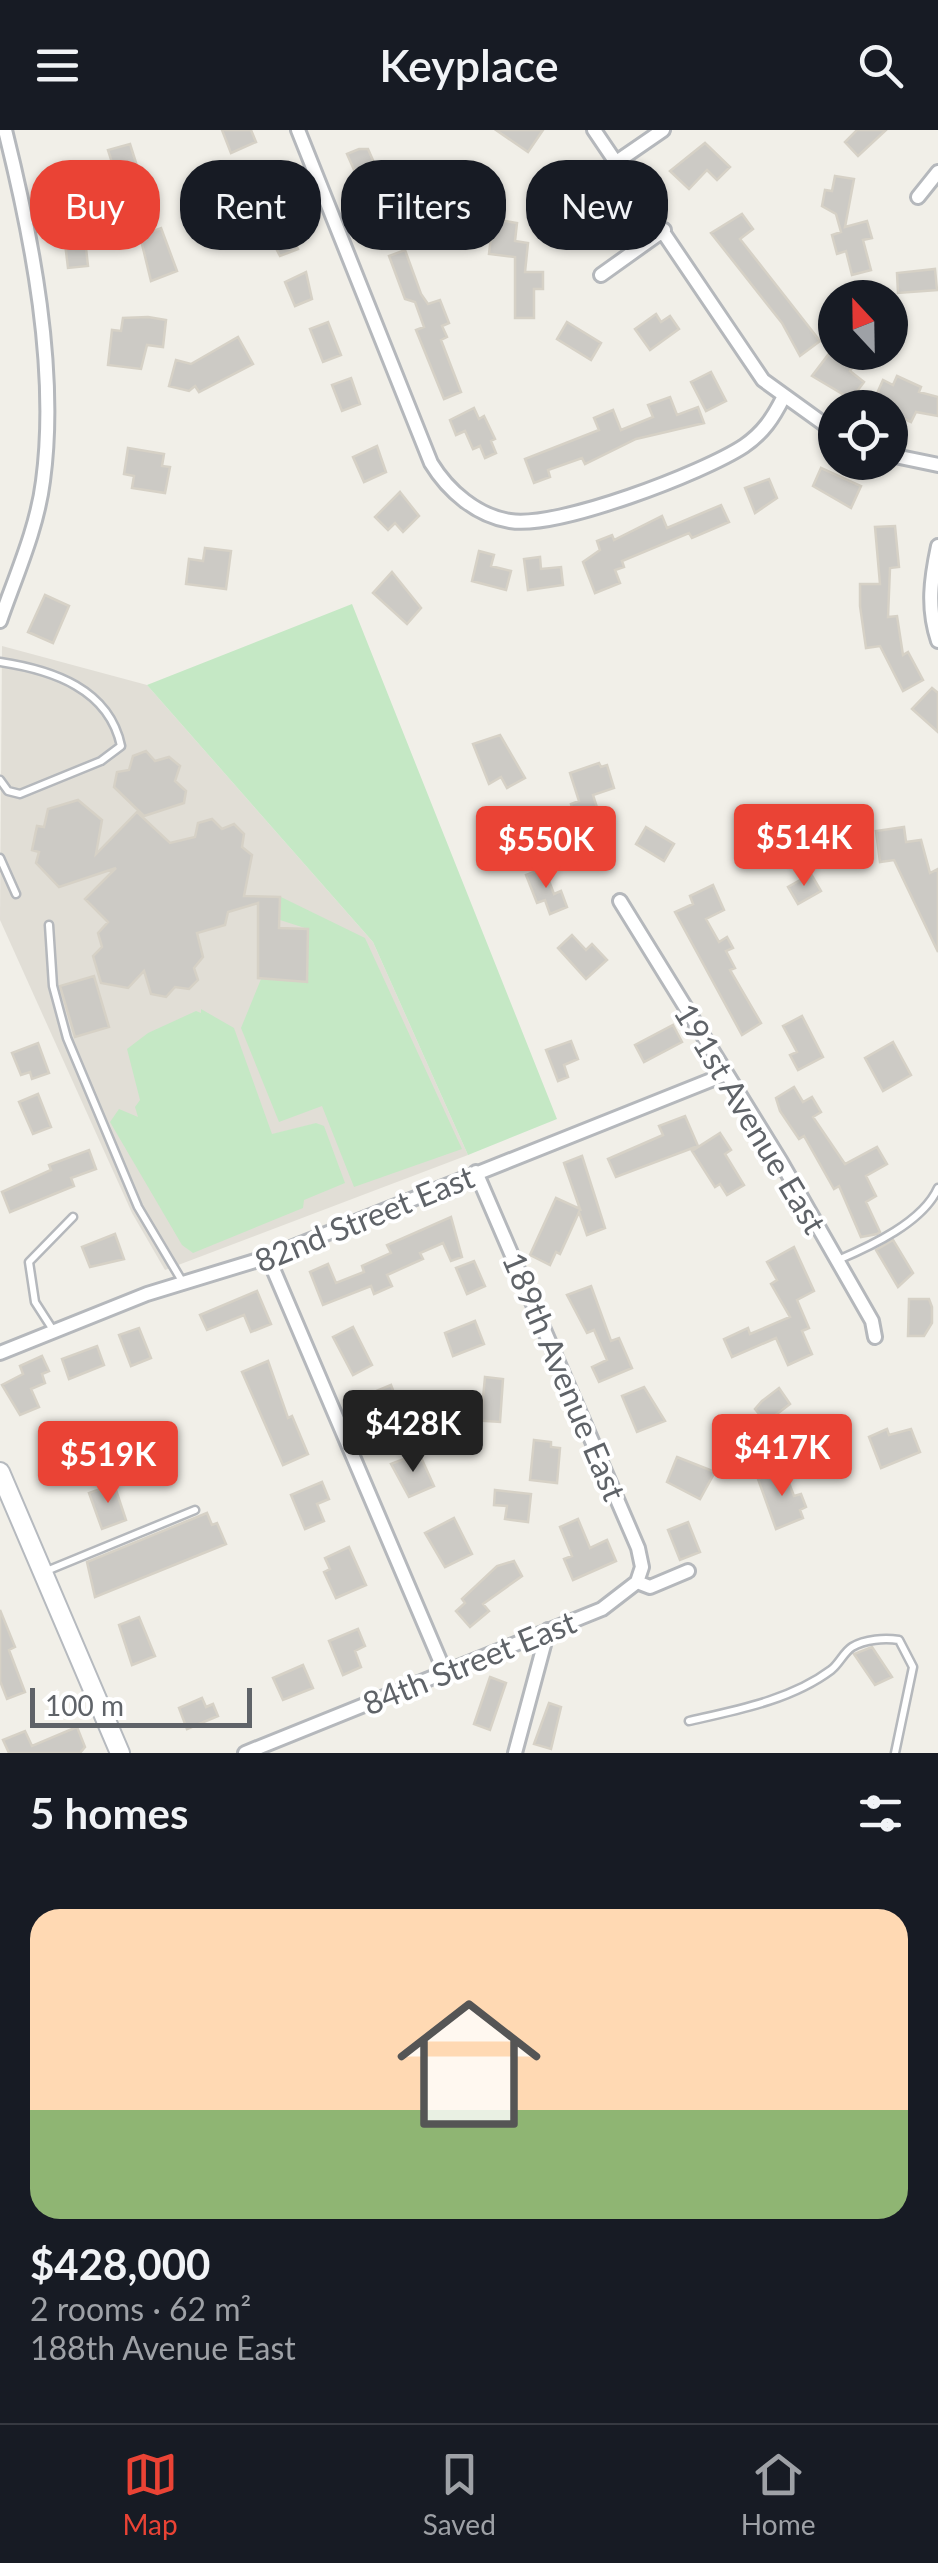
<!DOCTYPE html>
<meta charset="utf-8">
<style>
:root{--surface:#171b24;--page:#20242c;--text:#f1f3f6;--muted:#9ea1a6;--line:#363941;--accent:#ea4335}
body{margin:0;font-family:Lato,sans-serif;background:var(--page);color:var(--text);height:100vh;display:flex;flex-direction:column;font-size:38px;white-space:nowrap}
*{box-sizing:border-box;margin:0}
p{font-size:32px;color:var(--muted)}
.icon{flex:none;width:55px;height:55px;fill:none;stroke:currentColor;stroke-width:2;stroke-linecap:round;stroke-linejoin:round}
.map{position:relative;height:1623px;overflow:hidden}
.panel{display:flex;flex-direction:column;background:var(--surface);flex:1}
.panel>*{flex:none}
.banner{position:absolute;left:30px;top:30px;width:880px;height:90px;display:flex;gap:20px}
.needle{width:65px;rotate:338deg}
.fabs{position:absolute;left:818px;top:150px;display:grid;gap:20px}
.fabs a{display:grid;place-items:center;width:90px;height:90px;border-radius:50%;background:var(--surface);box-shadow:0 2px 8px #0004;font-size:50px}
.scale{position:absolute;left:30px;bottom:25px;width:222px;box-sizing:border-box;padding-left:10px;border:5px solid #5f6368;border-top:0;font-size:28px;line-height:35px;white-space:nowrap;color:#5f6368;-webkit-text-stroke:8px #fff;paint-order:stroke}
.price{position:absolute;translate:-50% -85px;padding:0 22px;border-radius:10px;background:var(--accent);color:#fff;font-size:32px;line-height:65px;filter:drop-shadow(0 2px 5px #0008)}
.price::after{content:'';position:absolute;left:50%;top:60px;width:30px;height:22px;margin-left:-15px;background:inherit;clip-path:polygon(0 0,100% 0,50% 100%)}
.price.on{background:#222;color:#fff}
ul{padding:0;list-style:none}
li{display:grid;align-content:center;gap:20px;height:530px;padding:0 30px}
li+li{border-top:2px solid var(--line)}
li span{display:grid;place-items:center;height:310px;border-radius:30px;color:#555}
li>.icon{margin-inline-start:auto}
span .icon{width:180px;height:180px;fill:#fffc;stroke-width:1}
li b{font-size:42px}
h2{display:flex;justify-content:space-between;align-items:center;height:120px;padding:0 30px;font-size:42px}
.tag{padding:0 35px;border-radius:40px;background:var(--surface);box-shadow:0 2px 8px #0004;font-size:35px;line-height:90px}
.tag.on{background:var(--accent);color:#fff}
header{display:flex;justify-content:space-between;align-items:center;height:130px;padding:0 30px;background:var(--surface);font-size:45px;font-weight:600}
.tabs{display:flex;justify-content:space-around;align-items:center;height:140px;border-top:2px solid var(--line);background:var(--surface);font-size:28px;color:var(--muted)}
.tabs a{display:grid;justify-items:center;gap:5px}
.tabs .on{color:var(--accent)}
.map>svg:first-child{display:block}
.education{fill:#e1ded6}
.green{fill:#c5e8c5}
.building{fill:#cccac5;stroke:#d6d1c6;stroke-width:2.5}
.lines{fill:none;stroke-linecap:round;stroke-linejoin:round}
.lane-casing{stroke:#b5b8bc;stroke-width:11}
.street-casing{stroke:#b5b8bc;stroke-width:18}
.secondary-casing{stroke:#b6babf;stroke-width:22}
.lane{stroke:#fff;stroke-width:6}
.street{stroke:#fff;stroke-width:12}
.secondary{stroke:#fff;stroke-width:18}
.labels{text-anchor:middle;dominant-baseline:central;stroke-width:8;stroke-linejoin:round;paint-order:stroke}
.street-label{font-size:32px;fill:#5f6368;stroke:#fff}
</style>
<header><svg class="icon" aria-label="menu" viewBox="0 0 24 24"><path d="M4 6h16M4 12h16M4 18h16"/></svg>Keyplace<svg class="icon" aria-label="search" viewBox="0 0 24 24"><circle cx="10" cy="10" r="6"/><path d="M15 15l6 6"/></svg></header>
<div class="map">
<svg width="938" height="1623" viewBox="0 0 938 1623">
<rect width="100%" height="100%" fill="#f1efe8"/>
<!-- education -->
<path class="education" d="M2 516 147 555 373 812 468 1025 165 1140 132 1083 0 790Z"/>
<!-- green -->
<path class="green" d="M352 474 557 989 468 1025 373 812 147 555Z
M281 767 365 808 462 1019 354 1057 322 976 279 992 241 898 261 849 307 851 308 829 289 828 307 822 308 799 280 790Z
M201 879 234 898 272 1004 316 993 324 996 345 1053 304 1070 303 1078 193 1123 182 1115 110 992 119 979 138 987 135 977 140 970 127 919 148 903 196 881 201 883Z"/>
<!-- building -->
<path class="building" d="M222 0H251L256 12 231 23Z
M496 0H543L528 22Z
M857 0H886L858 26 845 12Z
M705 13 730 37 717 50 707 40 689 59 670 41Z
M130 14 137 36 115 42 108 20Z
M359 19H368L402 96 383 103 378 90 369 93 363 77 369 74 347 24Z
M258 39 261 48H271L279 67 274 69 298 119 280 126 239 46Z
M80 43 87 79 65 83 62 47Z
M835 46 854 49 845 97 867 91 872 108 863 110 871 140 852 145 846 121 837 124 832 105 841 102 836 84 822 76 825 60 832 61Z
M587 61 607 91 594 101 572 73Z
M742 84 753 99 740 109 820 211 800 226 782 193 711 103Z
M493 89 517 93 515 111 528 113 525 142H543V159H534V188H515V127L489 124Z
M161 98 177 141 151 151 140 106Z
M92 102 93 117 86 118 88 136 68 138 64 105Z
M405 120 421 164 428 174 440 170 449 193 442 196 447 207 441 210 461 262 444 269 416 200 424 197 415 172 405 169 389 126Z
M935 139 937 160 898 163 897 143Z
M306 142 312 169 295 176 285 152Z
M656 184 661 192 670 186 679 199 650 220 635 199Z
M148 187 166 190 163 217 147 215 141 239 108 235 112 200 121 201 123 188Z
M328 192 341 225 323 232 310 199Z
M567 192 601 213 591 230 557 209Z
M238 207 253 234 199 262 195 256 189 261 169 256 176 230 191 234Z
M831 221 854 235 850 241 864 252 851 269 812 246Z
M711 242 726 271 706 281 691 252Z
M897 246 921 257 919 262 938 267V286L916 282 911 292 896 285 898 279 875 268 883 250 893 255Z
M351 248 360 274 342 281 332 255Z
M670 267 677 285 698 277 704 293 636 309 585 334 582 328 548 340 550 347 534 353 525 329 599 300 594 288 613 280 621 300 653 287 648 275Z
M474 278 479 289 484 286 495 309 491 311 496 323 485 328 480 316 473 319 465 301 456 305 450 290Z
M377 316 386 342 364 352 353 327Z
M128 318 164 324 162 336 170 337 165 363 132 358 134 346 124 344Z
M821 338 861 356 851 378 813 356Z
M769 349 777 368 755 383 745 358Z
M400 362 419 386 403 402 395 393 388 400 375 387Z
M721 375 729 392 692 408 689 403 622 431 624 437 615 440 620 453 595 463 583 432 600 420 597 411 612 405 614 410 662 386 667 398Z
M895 396 899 437 890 438 888 487 897 486 903 525 908 522 923 550 903 561 880 516 866 518 860 476V454H880L875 397Z
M205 418 231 421 226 459 186 454 189 429 203 431Z
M479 421 494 425 491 436 511 441 506 460 472 451Z
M540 427 541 439 561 437 563 455 528 460 524 429Z
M392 442 421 478 407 494 373 463Z
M45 465 69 476 53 513 28 502Z
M932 558 938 563V602L912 579Z
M500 605 525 648 507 658 501 647 489 654 473 614Z
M146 621 155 631 169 627 180 636 175 651 186 661 184 673 144 686 114 657 117 642 129 640 133 626Z
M599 633 601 637 607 635 614 658 593 665 600 687 577 694 571 674 579 671 570 643Z
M78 670 102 690 96 724 137 682 170 713 195 707 198 693 212 689 222 699 234 694 244 704 242 717 252 725 244 766 280 767 279 798 308 799 307 852 258 848V773L228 782 225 795 197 803 203 827 194 838 198 850 189 859 175 857 166 867 151 864 144 841 128 858 101 853 93 826 102 817 98 803 108 792 85 769 116 738 59 757 36 733 39 722 32 720 37 696 44 697 48 679Z
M646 697 674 714 664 731 636 714Z
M904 697 906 712 921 710 930 743 938 739V822L894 730 880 732 876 701Z
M544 738 554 764 561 761 567 777 550 784 545 770 537 773 526 745Z
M811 744 821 761 798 774 788 757Z
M713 755 724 780 706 789 719 812 727 807 733 818 726 821 735 838 730 840 761 893 742 905 675 782 693 774 690 766Z
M572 805 586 820 592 814 607 830 586 849 558 818Z
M94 846 109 897 75 907 60 856Z
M802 886 823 927 798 940 790 925 797 922 783 896Z
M673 895 682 912 644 932 635 915Z
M571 911 578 929 564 935 568 947 558 951 546 920Z
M893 912 911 945 883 961 865 928Z
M38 913 49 943 32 949 30 942 21 945 12 923Z
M794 957 803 972 812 967 821 982 813 987 845 1034 877 1017 887 1034 866 1046 876 1066 866 1072 880 1102 877 1104 861 1107 839 1056 834 1059 804 1006 799 1009 780 981 776 968Z
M38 964 51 997 33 1004 19 972Z
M685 986 698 1016 616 1047 608 1029 663 1005 659 996Z
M720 1003 731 1020 725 1024 744 1055 727 1065 720 1054 715 1057 692 1021Z
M89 1020 96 1039 71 1048 74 1056 10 1082 2 1062 51 1040 49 1035Z
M582 1026 605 1098 587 1105 579 1082 560 1124 556 1122 550 1135 530 1125 556 1068 580 1079 564 1033Z
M451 1087 462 1127 451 1131 443 1113 420 1123 423 1129 387 1145 392 1156 374 1164 371 1156 323 1175 310 1142 328 1134 336 1153 364 1142 362 1136 391 1123 387 1115Z
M115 1104 124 1129 90 1137 82 1117Z
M893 1110 913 1143 898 1157 876 1120Z
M794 1117 814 1161 797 1170 809 1198 802 1201 812 1224 788 1235 776 1208 732 1227 724 1209 748 1198 750 1204 790 1187 771 1154 777 1150 767 1132Z
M474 1131 485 1156 467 1164 456 1138Z
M591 1156 611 1211 619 1208 632 1238 599 1252 592 1237 607 1230 594 1200 587 1203 567 1165Z
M257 1161 271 1194 251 1202 244 1185 207 1200 200 1185Z
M909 1169H929L932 1177V1193L924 1206H908Z
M475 1191 484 1214 453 1226 445 1203Z
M353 1197 372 1235 353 1245 333 1207Z
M139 1198 151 1228 131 1236 119 1205Z
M97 1216 104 1235 69 1249 62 1229Z
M42 1226 49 1241 42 1244 45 1253 31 1259 39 1277 20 1285 2 1255 23 1244 20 1236Z
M268 1231 288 1288 292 1286 308 1324 283 1335 242 1242Z
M485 1247 503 1249 500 1292 471 1290 472 1278 482 1279Z
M391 1255 403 1286 380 1295 367 1265Z
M644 1257 665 1291 637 1302 622 1266Z
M779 1258 790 1274 773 1287 786 1305 763 1322 744 1297 760 1285 755 1279 762 1271Z
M887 1299 889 1305 911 1299 920 1322 881 1338 869 1307Z
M534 1310 551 1312V1317L560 1318 557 1353 530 1350Z
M419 1323 434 1356 409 1367 391 1334Z
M677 1327 715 1342 700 1369 667 1352Z
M784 1340 794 1366 801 1364 806 1377 800 1380 803 1388 776 1399 758 1349Z
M322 1352 329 1369 317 1374 324 1391 305 1399 291 1365Z
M114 1354 126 1390 102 1399 89 1363Z
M495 1360 531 1364 528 1392 505 1389 507 1376 494 1375Z
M207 1383 212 1395 217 1393 226 1414 95 1467 87 1432Z
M454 1388 472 1424 445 1437 425 1403Z
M578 1389 590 1418 607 1410 616 1431 573 1450 564 1429 572 1426 560 1397Z
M688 1392 700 1422 680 1430 668 1400Z
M349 1417 366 1455 336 1468 324 1442 330 1439 325 1428Z
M514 1431 522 1446 483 1474 489 1481 470 1497 456 1481 465 1473 462 1469 497 1436Z
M0 1480 15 1517 9 1520 25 1562 7 1569 0 1551Z
M139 1487 155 1526 132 1535 119 1495Z
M358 1499 365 1516 355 1521 361 1537 343 1545 329 1511Z
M872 1517 892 1547 875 1555 854 1524Z
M303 1535 313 1558 283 1570 273 1548Z
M490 1547 506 1553 490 1600 474 1594Z
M202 1568 206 1577 213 1574 218 1586 187 1599 179 1578Z
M549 1573 561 1577 551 1619 534 1614Z
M77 1597 85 1617 80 1623H9L3 1610 25 1601 32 1616Z"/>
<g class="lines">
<defs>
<path id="lane" d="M0 532C53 540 109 559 121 616L101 631 20 664 8 661 0 650
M0 728 16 764
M49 795 53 856 67 908 138 1077 182 1151
M838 1130C871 1116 923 1092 938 1058
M53 1200 35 1172 29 1132 73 1087
M44 1442 195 1380
M689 1591C737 1580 791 1570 831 1540 839 1534 844 1522 852 1517 865 1509 885 1508 899 1510L913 1537 895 1623"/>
<path id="street" d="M298 0 431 333C448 361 477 386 510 391 557 399 703 343 744 316 763 303 773 288 783 268
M594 0 763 250 835 302
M618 31 663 0
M918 67 938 42
M601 145 664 100
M890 325 938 335
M938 416C931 449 927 478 938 511
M0 491C16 445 37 399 43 351 58 240 32 108 5 0
M620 771 781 1032 872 1191 875 1207
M476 1042 638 1418 642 1437 637 1452
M268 1127 444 1540
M0 1223 147 1164 268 1127 726 944
M245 1623 602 1479 637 1452 650 1457 688 1441
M515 1623 548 1500"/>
<path id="secondary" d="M0 1342 120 1623"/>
</defs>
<!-- lane casing -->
<use href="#lane" class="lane-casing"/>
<!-- street casing -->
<use href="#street" class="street-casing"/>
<!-- secondary casing -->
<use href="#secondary" class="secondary-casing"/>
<!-- lane -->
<use href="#lane" class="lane"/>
<!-- street -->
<use href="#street" class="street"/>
<!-- secondary -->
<use href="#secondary" class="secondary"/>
</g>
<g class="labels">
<!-- street labels -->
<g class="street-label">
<text transform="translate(751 988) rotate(59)">191st Avenue East</text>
<text transform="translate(364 1088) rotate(-22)">82nd Street East</text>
<text transform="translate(565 1246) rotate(67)">189th Avenue East</text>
<text transform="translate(469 1532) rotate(-22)">84th Street East</text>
</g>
</g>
</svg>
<div class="fabs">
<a><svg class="needle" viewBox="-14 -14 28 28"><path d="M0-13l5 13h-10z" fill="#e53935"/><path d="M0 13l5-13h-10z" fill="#9ea1a6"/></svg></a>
<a><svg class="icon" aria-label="locate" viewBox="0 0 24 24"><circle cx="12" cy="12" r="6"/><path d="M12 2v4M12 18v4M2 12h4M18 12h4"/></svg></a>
</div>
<div class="scale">100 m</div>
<b class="price" style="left:804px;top:759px">$514K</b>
<b class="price" style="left:546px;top:761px">$550K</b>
<b class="price on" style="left:413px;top:1345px">$428K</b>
<b class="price" style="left:782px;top:1369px">$417K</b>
<b class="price" style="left:108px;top:1376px">$519K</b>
<div class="banner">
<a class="tag on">Buy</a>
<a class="tag">Rent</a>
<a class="tag">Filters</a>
<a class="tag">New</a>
</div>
</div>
<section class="panel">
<h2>5 homes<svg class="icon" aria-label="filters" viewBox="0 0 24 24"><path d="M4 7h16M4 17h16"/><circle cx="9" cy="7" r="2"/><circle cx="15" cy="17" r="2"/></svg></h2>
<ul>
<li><span style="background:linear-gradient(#ffd9b3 65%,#8fb573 0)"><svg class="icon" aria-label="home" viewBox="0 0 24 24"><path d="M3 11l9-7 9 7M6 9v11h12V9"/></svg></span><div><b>$428,000</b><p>2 rooms · 62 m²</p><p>188th Avenue East</p></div></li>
</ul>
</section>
<nav class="tabs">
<a class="on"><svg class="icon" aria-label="map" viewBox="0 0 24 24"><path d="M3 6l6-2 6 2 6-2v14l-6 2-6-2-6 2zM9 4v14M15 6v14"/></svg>Map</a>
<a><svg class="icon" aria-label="saved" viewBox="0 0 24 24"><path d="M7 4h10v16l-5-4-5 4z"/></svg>Saved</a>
<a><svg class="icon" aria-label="home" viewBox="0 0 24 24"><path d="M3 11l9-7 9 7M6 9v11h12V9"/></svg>Home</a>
</nav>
